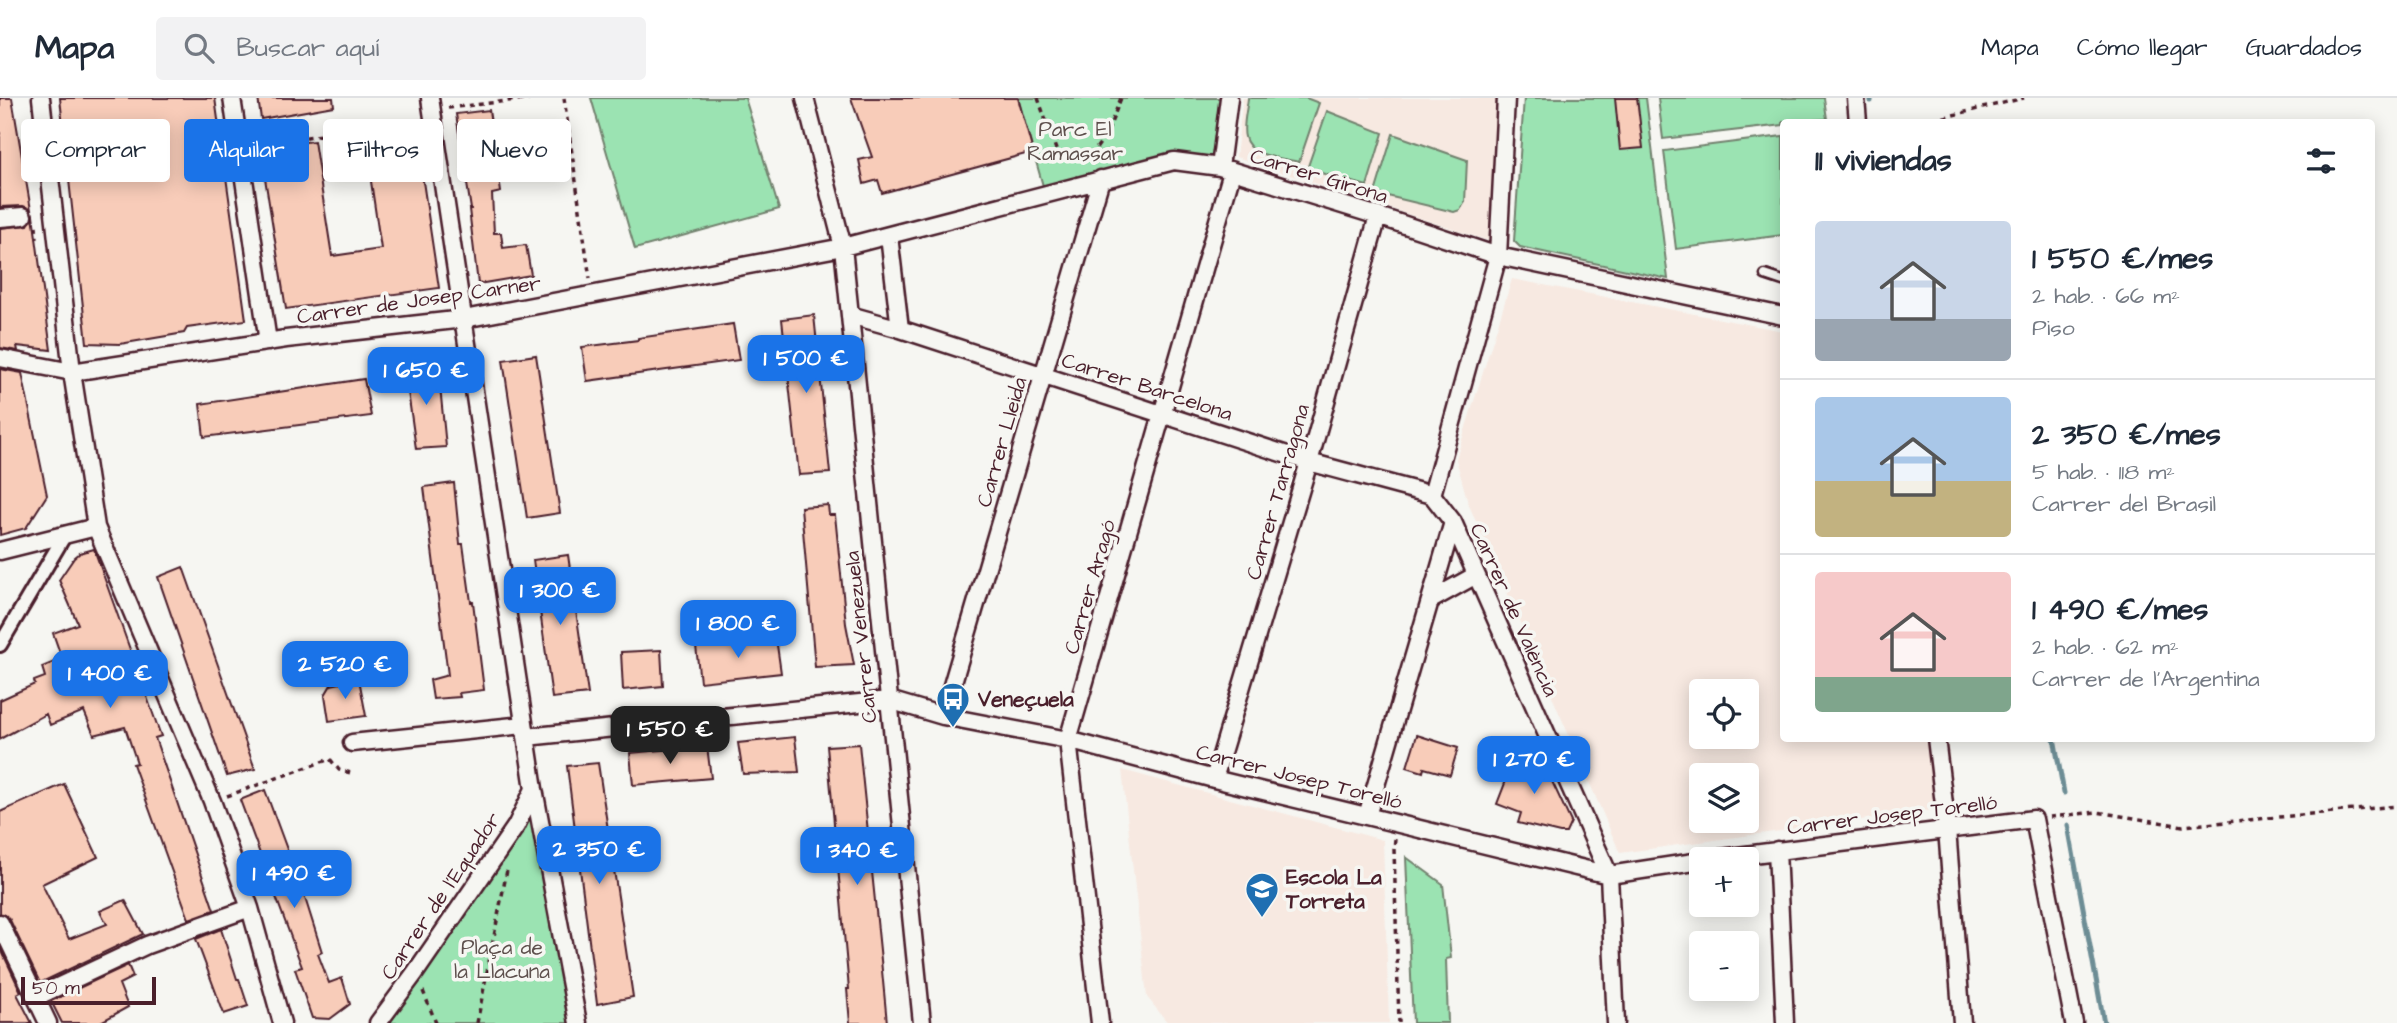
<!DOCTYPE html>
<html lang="es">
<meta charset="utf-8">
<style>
:root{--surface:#fff;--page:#f2f2f3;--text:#1f2937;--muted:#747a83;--line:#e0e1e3;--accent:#1a73e8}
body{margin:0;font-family:"Architects Daughter",sans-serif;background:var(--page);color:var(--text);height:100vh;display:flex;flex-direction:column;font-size:26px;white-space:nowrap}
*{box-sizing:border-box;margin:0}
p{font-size:23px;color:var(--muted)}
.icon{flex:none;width:38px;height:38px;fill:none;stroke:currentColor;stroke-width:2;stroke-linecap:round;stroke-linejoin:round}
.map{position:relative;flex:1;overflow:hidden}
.panel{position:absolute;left:1780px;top:21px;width:595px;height:623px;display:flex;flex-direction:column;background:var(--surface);border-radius:7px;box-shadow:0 4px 18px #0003}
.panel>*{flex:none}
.hud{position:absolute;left:21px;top:21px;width:665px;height:63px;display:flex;gap:14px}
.buttons{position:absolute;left:1689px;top:581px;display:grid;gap:14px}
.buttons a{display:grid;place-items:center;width:70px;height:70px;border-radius:7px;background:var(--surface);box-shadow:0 4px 18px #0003;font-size:35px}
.scale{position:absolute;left:21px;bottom:18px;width:135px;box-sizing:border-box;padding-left:7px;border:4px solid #4a1f2b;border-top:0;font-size:19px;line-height:24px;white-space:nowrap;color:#4a1f2b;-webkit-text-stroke:5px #f6f6f2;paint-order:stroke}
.price{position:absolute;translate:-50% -60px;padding:0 16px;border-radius:14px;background:var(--accent);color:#fff;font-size:23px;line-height:46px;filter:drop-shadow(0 2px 4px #0008)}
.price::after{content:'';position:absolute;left:50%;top:42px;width:21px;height:16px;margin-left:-10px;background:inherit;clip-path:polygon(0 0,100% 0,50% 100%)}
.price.on{background:#222;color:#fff}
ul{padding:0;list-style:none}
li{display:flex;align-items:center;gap:21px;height:175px;padding:0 35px}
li+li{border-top:2px solid var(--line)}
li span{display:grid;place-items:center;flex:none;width:196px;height:140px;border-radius:7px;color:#555}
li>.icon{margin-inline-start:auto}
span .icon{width:84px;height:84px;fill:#fffc;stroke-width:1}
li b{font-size:30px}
h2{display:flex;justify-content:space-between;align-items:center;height:84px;padding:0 35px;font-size:30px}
.tag{padding:0 24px;border-radius:7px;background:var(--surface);box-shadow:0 4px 18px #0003;font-size:24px;line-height:63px}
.tag.on{background:var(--accent);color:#fff}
header{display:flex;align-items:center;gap:42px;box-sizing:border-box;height:98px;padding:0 35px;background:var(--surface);border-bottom:2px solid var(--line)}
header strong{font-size:33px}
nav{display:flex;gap:38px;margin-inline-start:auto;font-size:24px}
.search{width:490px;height:63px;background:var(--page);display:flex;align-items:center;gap:18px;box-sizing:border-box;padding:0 24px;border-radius:7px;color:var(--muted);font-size:26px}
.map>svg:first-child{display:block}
.built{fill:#f7e9e1;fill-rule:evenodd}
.green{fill:#9be3b2;stroke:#72816e;stroke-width:2}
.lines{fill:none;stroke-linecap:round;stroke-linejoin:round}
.stream{stroke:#6d8d95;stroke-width:5}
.building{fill:#f8ccb9;stroke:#4a1f2b;stroke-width:2}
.service-casing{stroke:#4a1f2b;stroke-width:13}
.pedestrian-casing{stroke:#4a1f2b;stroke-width:18}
.minor-casing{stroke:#4a1f2b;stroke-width:21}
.path{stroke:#4a1f2b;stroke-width:3.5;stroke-dasharray:5 5;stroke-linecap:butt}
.service{stroke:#f6f6f2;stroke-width:8}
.pedestrian{stroke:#f6f6f2;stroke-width:12}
.minor{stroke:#f6f6f2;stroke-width:16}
.labels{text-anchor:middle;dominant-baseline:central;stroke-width:7;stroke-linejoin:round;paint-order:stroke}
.park-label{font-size:21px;fill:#5e504d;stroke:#f6f6f2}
.street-label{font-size:21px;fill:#4a1f2b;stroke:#f6f6f2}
.poi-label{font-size:21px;font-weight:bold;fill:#4a1f2b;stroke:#f6f6f2;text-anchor:start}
</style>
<header>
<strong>Mapa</strong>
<div class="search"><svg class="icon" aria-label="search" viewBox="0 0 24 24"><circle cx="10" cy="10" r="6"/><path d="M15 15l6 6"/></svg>Buscar aquí</div>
<nav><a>Mapa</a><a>Cómo llegar</a><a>Guardados</a></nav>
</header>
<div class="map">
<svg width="2397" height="925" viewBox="0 0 2397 925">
<rect width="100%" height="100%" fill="#f6f6f2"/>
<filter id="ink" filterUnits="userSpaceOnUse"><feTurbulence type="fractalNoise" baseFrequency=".0143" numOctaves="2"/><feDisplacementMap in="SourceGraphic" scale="14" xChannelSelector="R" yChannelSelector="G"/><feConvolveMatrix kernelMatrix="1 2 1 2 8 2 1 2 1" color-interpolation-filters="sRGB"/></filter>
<g filter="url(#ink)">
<!-- built -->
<path class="built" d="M1243 0H1497L1489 143 1236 59Z
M1512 181 1783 233V640L1947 641 1955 709 1620 755 1468 405 1456 361ZM1701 593H1746V639H1701ZM1701 677H1746V723H1701Z
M1122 672 1383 742 1389 925H1168L1147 899Z"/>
<!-- green -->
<path class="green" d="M591 0H745L779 111 635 151Z
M1018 0H1229L1220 69 1174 63 1045 95Z
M1248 0H1306L1319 5 1299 64C1283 60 1249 59 1245 39 1242 28 1247 12 1248 0Z
M1524 0H1646L1668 181 1520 149 1514 143Z
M1658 0H1824L1827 21 1783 24V27L1663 41Z
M1327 13 1383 35 1367 88 1307 71Z
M1393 36 1467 62 1465 104 1460 112 1454 114 1375 95Z
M1783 38V137L1676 151 1664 53Z
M534 691 578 925H378Z
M1406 759 1443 786 1451 860 1446 861 1448 925H1413Z"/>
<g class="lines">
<!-- stream -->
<path class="stream" d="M1871 3V0
M2054 640 2064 695
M2068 727 2104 925"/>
</g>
<!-- building -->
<path class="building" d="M0 0H12L31 112 23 108 0 109Z
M60 0H215L246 222 187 230 184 235 120 246 87 245Z
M258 0H333L334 8 261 21Z
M851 0H1018L1033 54 882 95 878 82 864 86 859 62 872 59Z
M1615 0H1637L1643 50 1620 52Z
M489 12 501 94 492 96 494 135H501L503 150 526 147 531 177 478 186 469 111H471L456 16Z
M415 30 439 190 286 211 260 49 314 43 332 158 381 151 364 36Z
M33 117 51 252 17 248 18 253 0 250V130L28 127Z
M814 217 830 375 799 377 782 221Z
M733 226 739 262 587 283 582 249 638 242V240Z
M536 257 560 415 527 420 503 262Z
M438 268 446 349 416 351 405 272Z
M0 271 22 275 47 397 26 430 0 437Z
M364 281 371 318 204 339 200 306Z
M454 385 460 446H463L471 504H473L484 592 459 595 460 599 433 601 430 582 448 577 424 389Z
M828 407 829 417H835L846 526 854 567 815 569 801 409Z
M94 451 161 638 155 640 214 812 189 821 133 666 137 665 125 629 94 637 84 613 50 627 46 616 0 641V602L35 586 34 583 45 579 42 569 62 561 53 535 78 526 59 482 74 460 80 455Z
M568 457 588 596 552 600 533 462Z
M183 469 255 671 227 678 158 479Z
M776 540 781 575 700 584 696 548Z
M661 552 663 588 623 592 621 554Z
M359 581 366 618 329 623 325 597 331 587Z
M1417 637 1458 650 1450 677 1424 670 1423 674 1407 669Z
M795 639 799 674 743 676 738 645Z
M859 646 881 862 887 925H850L847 891H849L827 648Z
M707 648 711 680 633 687 630 655Z
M1517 654 1543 664 1571 724 1566 735H1560L1518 725 1521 715 1497 706Z
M598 665 633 899 597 906 567 668Z
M64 686 98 759 42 786 69 841 107 826 100 813 125 802 143 836 40 885 9 820 0 815V714Z
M265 692 305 800 322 854 318 856 329 885 342 880 350 906 330 921 312 920 295 871 302 869 240 702Z
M221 831 237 881H239L248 908 224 916 196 841Z
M0 849 21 894 17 896 32 925H0Z
M128 867 133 879 119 886 128 909 99 925H62L51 903Z"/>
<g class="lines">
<defs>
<path id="service" d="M1765 177 1783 183"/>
<path id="pedestrian" d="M0 547 66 435"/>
<path id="minor" d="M41 0 72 274 96 429 212 703 250 810 282 925
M232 0 268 244
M430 0 534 691 578 925
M805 0 843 149 922 925
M1856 0 1858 24
M1220 69 1229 0
M0 120 23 118
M889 138 900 231
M850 217 900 231 1309 364 1432 397
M0 260 72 274 286 241 464 221 843 149 1174 63 1220 69 1378 118 1498 158 1783 218
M1432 397 1453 424 1609 777 1616 925
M1432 397 1498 158 1506 0
M0 453 96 429
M1431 502 1476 477
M943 618 1101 81
M526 639 889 602 943 618 1068 642 1214 681 1609 777 1701 763
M1936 640 1947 731 1962 925
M352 645 524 627
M1214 681 1309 364 1378 118
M1367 718 1453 424
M1777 752 1785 925
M1713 761 2034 721 2074 925
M0 825 48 925
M36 899 147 847 250 810
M378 925 415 875 516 728 534 691
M1100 925 1068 642 1232 74"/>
</defs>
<!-- service casing -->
<use href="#service" class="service-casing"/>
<!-- pedestrian casing -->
<use href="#pedestrian" class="pedestrian-casing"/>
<!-- minor casing -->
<use href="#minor" class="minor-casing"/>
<!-- path -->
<path class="path" d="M564 0 590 181
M1038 0 1061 66
M448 10 533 0
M1924 24 2024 0
M256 46 418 24
M1091 58 1107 35 1121 0
M36 128 37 141
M227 698 330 661 339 672 351 675
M2050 719 2097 714 2183 728 2397 708
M1395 741 1394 751 1399 925
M423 893 436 925
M477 925 507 772"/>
<!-- service -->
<use href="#service" class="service"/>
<!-- pedestrian -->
<use href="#pedestrian" class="pedestrian"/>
<!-- minor -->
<use href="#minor" class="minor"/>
</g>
</g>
<!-- icons -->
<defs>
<symbol id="bus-pin" viewBox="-11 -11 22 30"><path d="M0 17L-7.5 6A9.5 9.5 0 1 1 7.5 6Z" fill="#1f6fb2" stroke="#f6f6f2"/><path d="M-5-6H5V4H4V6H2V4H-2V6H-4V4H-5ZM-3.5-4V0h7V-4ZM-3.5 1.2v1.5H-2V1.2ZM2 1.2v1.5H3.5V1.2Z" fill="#fff"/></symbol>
<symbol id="school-pin" viewBox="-11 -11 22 30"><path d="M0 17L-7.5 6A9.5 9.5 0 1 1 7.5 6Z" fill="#1f6fb2" stroke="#f6f6f2"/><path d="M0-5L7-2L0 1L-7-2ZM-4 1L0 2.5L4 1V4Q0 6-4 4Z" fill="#fff"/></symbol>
</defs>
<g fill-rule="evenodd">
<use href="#bus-pin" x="934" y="582" width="38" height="52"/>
<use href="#school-pin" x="1243" y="772" width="38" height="52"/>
</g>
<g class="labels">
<!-- park labels -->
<g class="park-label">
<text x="1075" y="31">Parc El<tspan x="1075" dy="24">Ramassar</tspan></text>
<text x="502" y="849">Plaça de<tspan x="502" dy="24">la Llacuna</tspan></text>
</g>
<!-- street labels -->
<g class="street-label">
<text transform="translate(1319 78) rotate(17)">Carrer Girona</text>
<text transform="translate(419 202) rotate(-8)">Carrer de Josep Carner</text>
<text transform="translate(1147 289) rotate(18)">Carrer Barcelona</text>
<text transform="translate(1002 344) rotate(-74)">Carrer Lleida</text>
<text transform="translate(1278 394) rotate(-74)">Carrer Tarragona</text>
<text transform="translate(1090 489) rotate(-74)">Carrer Aragó</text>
<text transform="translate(1514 512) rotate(66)">Carrer de València</text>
<text transform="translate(861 539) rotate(-96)">Carrer Venezuela</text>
<text transform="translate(1299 679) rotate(14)">Carrer Josep Torelló</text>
<text transform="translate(1892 717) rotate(-7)">Carrer Josep Torelló</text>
<text transform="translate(441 798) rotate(-56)">Carrer de l'Equador</text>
</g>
<!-- poi labels -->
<g class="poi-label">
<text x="978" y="601">Veneçuela</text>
<text x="1286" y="779">Escola La<tspan x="1286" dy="24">Torreta</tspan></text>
</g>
</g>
</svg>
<div class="buttons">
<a><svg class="icon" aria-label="locate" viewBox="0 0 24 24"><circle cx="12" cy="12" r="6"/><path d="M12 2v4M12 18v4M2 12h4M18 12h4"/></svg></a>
<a><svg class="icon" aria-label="layers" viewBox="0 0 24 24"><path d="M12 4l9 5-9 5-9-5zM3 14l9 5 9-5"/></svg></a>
<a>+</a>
<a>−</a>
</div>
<div class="scale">50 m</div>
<b class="price" style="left:806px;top:297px">1 500 €</b>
<b class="price" style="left:426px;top:309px">1 650 €</b>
<b class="price" style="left:560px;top:529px">1 300 €</b>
<b class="price" style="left:738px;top:562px">1 800 €</b>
<b class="price" style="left:345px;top:603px">2 520 €</b>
<b class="price" style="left:110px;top:612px">1 400 €</b>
<b class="price on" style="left:670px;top:668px">1 550 €</b>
<b class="price" style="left:1534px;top:698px">1 270 €</b>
<b class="price" style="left:599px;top:788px">2 350 €</b>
<b class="price" style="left:857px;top:789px">1 340 €</b>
<b class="price" style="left:294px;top:812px">1 490 €</b>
<div class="hud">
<a class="tag">Comprar</a>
<a class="tag on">Alquilar</a>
<a class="tag">Filtros</a>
<a class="tag">Nuevo</a>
</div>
<section class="panel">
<h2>11 viviendas<svg class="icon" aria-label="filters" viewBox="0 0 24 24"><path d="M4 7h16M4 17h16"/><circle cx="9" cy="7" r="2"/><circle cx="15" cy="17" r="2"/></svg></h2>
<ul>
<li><span style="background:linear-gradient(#c9d6e8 70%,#9aa5b1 0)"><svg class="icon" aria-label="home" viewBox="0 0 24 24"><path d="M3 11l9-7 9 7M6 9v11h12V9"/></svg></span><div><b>1 550 €/mes</b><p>2 hab. · 66 m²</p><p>Piso</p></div></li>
<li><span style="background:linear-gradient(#a9c7e8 60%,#c2b280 0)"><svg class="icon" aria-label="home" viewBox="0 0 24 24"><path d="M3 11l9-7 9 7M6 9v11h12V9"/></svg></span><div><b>2 350 €/mes</b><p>5 hab. · 118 m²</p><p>Carrer del Brasil</p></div></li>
<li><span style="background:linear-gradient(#f6c9c9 75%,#7fa58c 0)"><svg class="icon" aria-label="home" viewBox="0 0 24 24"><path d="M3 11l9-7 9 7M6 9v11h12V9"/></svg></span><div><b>1 490 €/mes</b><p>2 hab. · 62 m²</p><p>Carrer de l'Argentina</p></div></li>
</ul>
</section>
</div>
